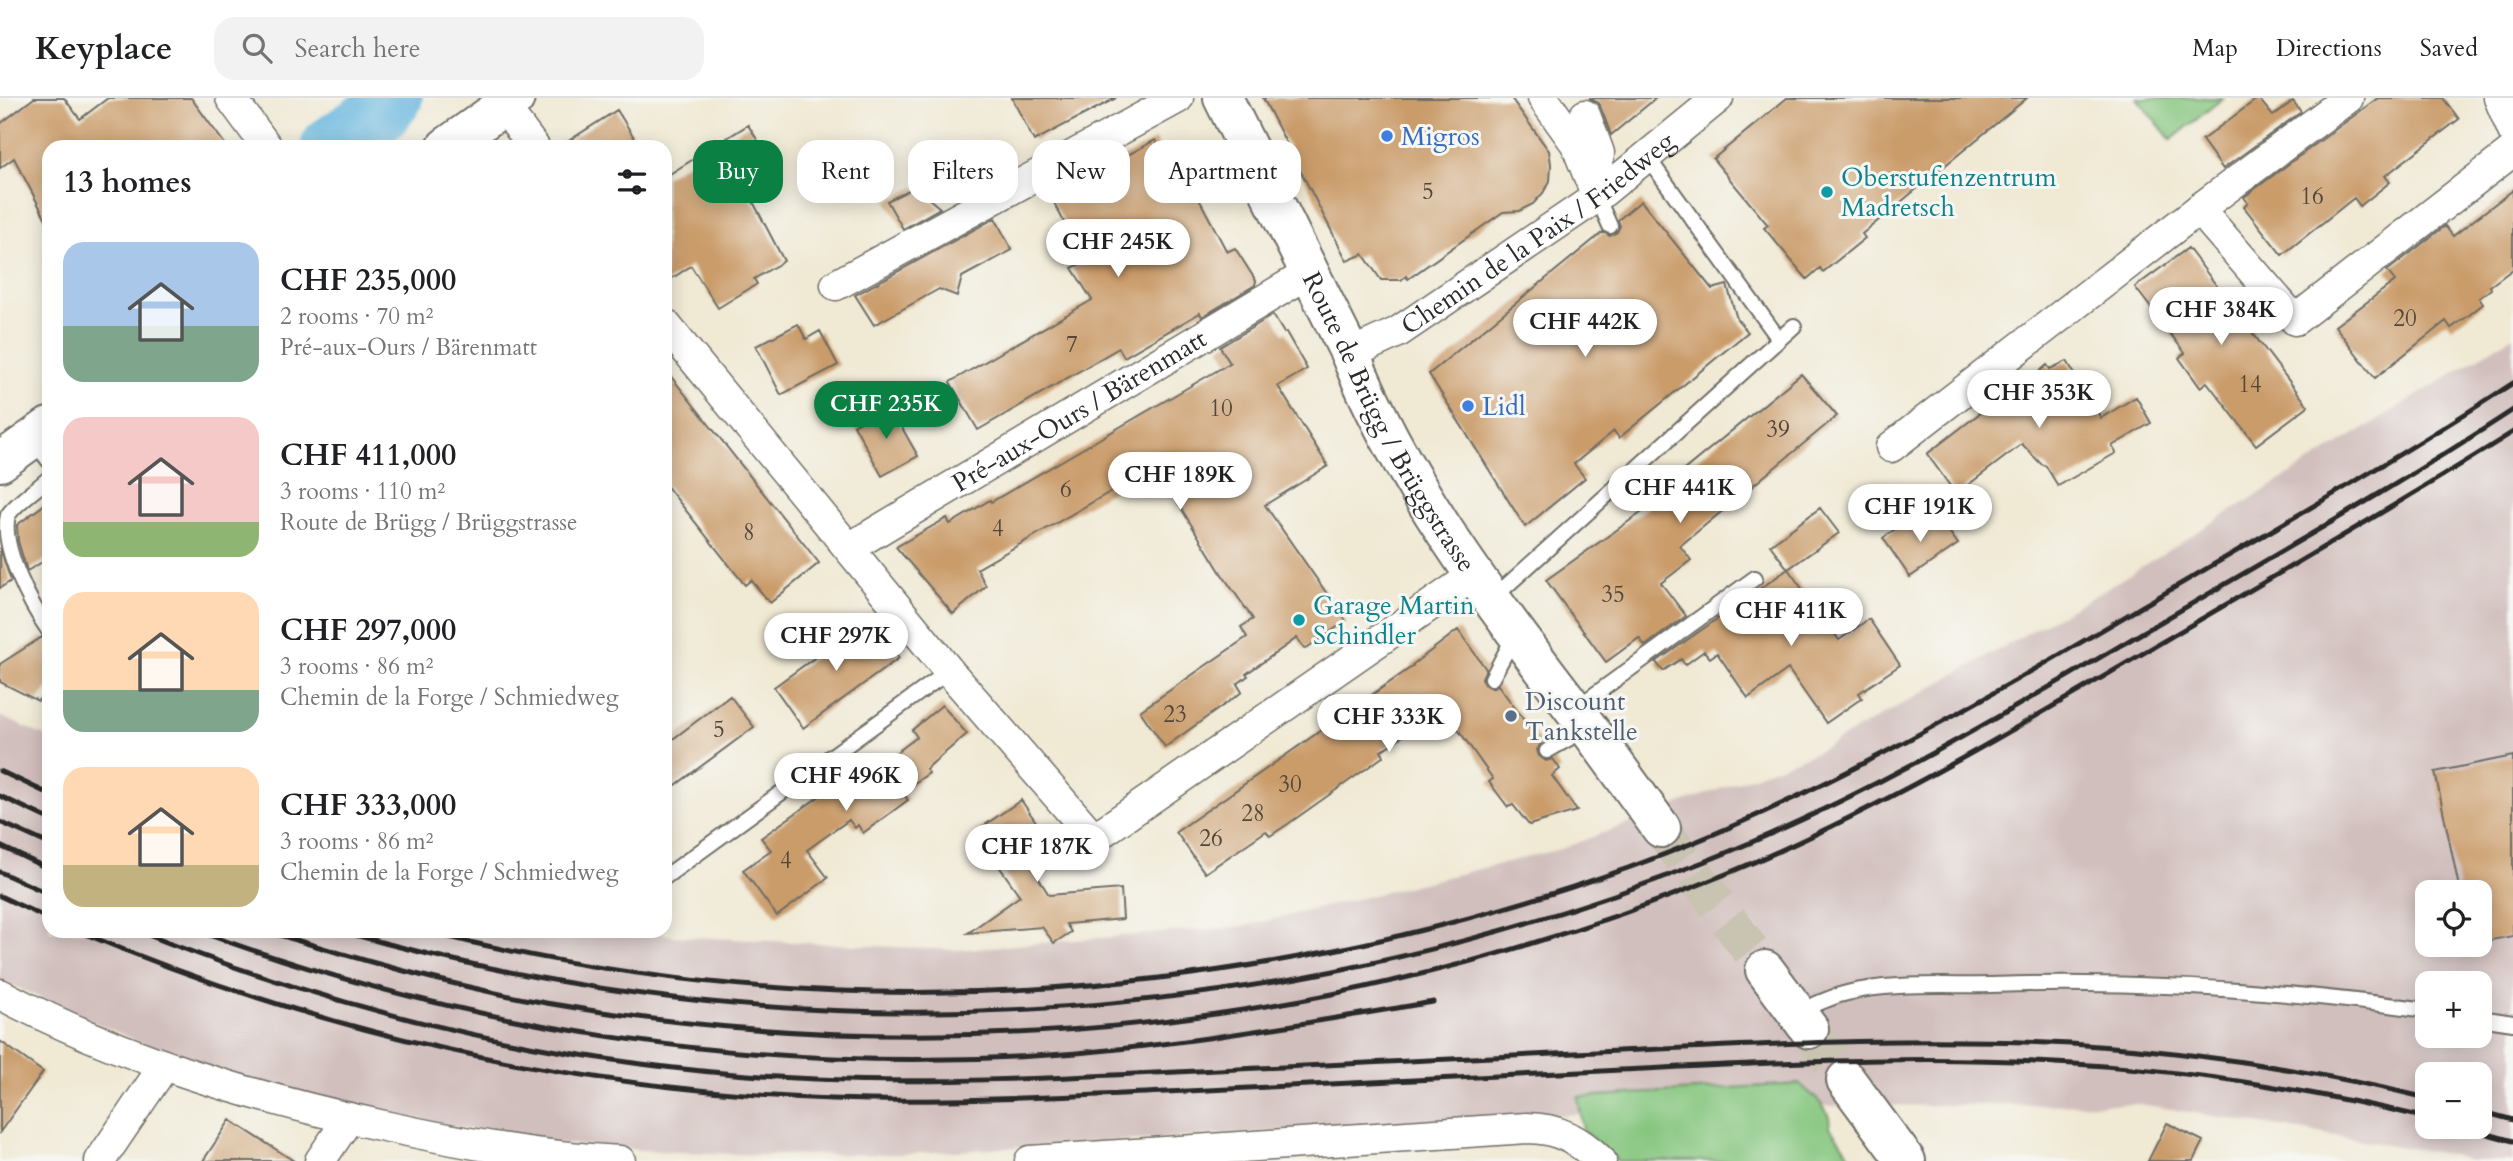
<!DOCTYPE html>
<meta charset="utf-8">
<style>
:root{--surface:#fff;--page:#f2f2f2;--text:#202124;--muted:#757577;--line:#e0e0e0;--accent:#0b8043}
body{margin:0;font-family:Cardo,serif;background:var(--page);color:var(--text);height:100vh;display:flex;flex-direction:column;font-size:26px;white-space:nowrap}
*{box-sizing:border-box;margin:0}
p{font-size:23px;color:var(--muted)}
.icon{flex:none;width:38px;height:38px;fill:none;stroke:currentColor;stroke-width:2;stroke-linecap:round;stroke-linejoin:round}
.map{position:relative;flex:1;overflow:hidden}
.side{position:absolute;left:42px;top:42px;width:630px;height:798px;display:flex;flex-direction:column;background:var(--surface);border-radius:21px;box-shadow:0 4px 18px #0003}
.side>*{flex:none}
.top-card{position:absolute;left:693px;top:42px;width:665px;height:63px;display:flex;gap:14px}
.fabs{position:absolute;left:2415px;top:782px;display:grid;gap:14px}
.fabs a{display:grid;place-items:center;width:77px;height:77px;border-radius:14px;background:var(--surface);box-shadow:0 4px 18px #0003;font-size:35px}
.price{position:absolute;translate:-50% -60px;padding:0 16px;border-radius:24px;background:#fff;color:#222;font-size:23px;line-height:46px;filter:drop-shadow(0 2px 4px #0008)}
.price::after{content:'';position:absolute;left:50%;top:42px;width:21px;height:16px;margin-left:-10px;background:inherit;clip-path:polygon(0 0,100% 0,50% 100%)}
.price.active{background:var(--accent);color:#fff}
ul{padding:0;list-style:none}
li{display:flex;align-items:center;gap:21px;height:175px;padding:0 21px}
li span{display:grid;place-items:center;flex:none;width:196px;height:140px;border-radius:21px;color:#555}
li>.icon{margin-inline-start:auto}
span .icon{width:84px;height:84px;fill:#fffc;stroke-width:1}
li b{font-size:30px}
h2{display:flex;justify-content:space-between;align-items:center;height:84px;padding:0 21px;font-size:30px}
.pill{padding:0 24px;border-radius:21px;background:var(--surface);box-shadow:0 4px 18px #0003;font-size:24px;line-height:63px}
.pill.active{background:var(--accent);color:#fff}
header{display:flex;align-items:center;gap:42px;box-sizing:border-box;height:98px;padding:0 35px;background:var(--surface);border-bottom:2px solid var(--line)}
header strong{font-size:33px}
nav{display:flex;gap:38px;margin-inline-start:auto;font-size:24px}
.search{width:490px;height:63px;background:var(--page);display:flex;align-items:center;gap:18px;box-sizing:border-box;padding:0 24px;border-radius:21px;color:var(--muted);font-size:26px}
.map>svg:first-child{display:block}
.industrial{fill:#d1bfbd;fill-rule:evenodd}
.green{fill:#86c67f;stroke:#587855;stroke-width:2}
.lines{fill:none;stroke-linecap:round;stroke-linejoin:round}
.river{stroke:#63b5de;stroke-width:61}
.building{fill:#ca9c6a}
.primary-tunnel{stroke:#c9c3b2;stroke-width:38;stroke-dasharray:38 19;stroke-linecap:butt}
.service-casing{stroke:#706e66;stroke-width:18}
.minor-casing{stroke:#706e66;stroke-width:33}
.primary-casing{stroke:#706e66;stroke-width:42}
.service{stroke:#fff;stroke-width:14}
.minor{stroke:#fff;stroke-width:30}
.primary{stroke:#fff;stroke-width:38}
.rail{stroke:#2b2b2b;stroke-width:5}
.shop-dot{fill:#3f7fe0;stroke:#f6f6f2;stroke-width:2.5}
.culture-dot{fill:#0f9aa8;stroke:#f6f6f2;stroke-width:2.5}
.service-dot{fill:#5c6f8a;stroke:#f6f6f2;stroke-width:2.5}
.labels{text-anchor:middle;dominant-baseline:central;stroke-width:6;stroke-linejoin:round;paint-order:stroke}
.number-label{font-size:23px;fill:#53473b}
.shop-label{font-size:26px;fill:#366cbe;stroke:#f6f6f2;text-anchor:start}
.culture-label{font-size:26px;fill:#0d838f;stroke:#f6f6f2;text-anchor:start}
.street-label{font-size:26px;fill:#2b2b2b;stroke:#f6f6f2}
.service-label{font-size:26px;fill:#4e5e75;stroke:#f6f6f2;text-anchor:start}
</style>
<header>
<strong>Keyplace</strong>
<div class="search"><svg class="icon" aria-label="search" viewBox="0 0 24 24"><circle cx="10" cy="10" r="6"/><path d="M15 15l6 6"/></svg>Search here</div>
<nav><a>Map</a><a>Directions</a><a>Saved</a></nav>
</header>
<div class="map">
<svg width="2513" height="1063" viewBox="0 0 2513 1063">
<rect width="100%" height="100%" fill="#f6f6f2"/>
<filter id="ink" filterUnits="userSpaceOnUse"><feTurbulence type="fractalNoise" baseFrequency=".0143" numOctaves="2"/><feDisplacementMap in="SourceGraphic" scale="14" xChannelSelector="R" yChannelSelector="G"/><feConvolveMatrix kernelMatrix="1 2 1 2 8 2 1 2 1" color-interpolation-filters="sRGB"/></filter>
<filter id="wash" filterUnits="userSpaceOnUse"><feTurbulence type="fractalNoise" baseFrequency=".00686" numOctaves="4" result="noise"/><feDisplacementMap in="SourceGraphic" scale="28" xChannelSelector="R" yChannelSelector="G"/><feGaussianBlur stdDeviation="1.57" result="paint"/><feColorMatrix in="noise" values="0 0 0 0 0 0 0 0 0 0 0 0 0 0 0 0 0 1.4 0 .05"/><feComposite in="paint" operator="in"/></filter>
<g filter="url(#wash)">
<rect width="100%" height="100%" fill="#f0e9d4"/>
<!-- industrial -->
<path class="industrial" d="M2513 238V1063H2470L2453 1057 2140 1006 1813 1008 1552 1017 906 1056 765 1057 655 1053 555 1045 494 1036 329 1003 168 957 0 882V618L49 640V833H648L672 838 955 852 1246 828 1561 751 1817 654 2104 492ZM2427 794H2480V847H2427ZM2427 886H2480V938H2427ZM2427 976H2480V1029H2427Z"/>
<!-- green -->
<path class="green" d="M2137 0H2223L2171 42Z
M1800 986C1813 998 1831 1010 1830 1029L1854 1063H1618L1583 1032 1578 999Z"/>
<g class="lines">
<!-- river -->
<path class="river" d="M331 49 379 16 392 0"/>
</g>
<g id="blocks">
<!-- building -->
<path class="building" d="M34 0H64L80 21 108 0H191L227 49H49V127L14 60 0 70V26Z
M1012 0H1116L1034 43Z
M1263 0H1511L1549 53 1551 66 1550 83 1543 95 1533 106 1519 113 1503 114 1408 181 1406 178 1401 182H1381L1363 156 1347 163Z
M1589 0H1656L1611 37 1601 10 1597 4Z
M1787 0H2027L1862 136 1865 140 1823 174 1820 170 1807 181 1764 130 1768 127 1713 61Z
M2258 0 2273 18 2293 3 2301 14 2223 71 2202 42Z
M2378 0H2443L2459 21 2385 78 2390 84 2360 108 2354 100 2282 157 2244 109 2248 105 2244 99Z
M617 12 640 49H559Z
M748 27 780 78 749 96 784 163 754 181 757 186 718 210 691 168 665 185V79Z
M1155 42 1160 51 1170 46 1227 154 1235 150 1256 183 1255 187 1202 219 1200 215 1124 259 1119 250 978 332 950 284 1092 202 1072 170 1085 164 1051 99Z
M915 89 940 110 903 131 887 103Z
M2513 92V171L2490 188 2491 191 2479 200 2483 206 2468 218 2451 230 2446 223 2375 280 2335 228 2395 183 2387 173 2445 128 2453 138Z
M1641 103 1712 191 1727 187 1737 221 1748 234 1619 340 1614 333 1574 366 1585 380 1525 429 1429 276 1603 134 1610 138 1617 134 1620 128 1618 122Z
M995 120 1012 152 962 179 957 198 939 191 874 227 855 197Z
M2188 150 2308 308 2256 347 2207 284 2200 289 2179 260 2185 255 2135 189Z
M1273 217 1284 235 1286 234 1307 271 1278 288 1328 368 1265 407 1346 523 1305 551 1297 540 1246 576 1248 578 1237 586 1242 594 1165 649 1140 613 1247 539 1241 529 1253 521 1221 475 1155 368 977 471 986 488 953 516 896 449 947 420 950 426 990 402 991 404 1230 265 1220 249Z
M798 226 806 241 820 233 838 267 781 297 756 248Z
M2067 263 2101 320 2136 299 2151 325 2112 348 2116 355 2058 388 2046 368 2041 366 2022 346 1956 396 1927 356 2023 282 2025 286 2047 267 2050 271Z
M665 271 819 465 770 505 751 482 745 487 665 386Z
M1801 276 1837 318 1680 448 1691 462 1661 485 1686 518 1645 548 1639 540 1606 564 1546 482 1649 409 1645 404Z
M889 307 918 358 882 378 854 327Z
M49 403V460L27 473 18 443 17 427Z
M1820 410 1839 435 1788 471 1770 447Z
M1935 414 1958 446 1910 479 1883 440 1905 424 1910 432Z
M0 450 11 483 0 490Z
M1788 471 1839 542 1869 521 1900 567 1859 595 1862 600 1826 625 1788 571 1748 600 1717 555 1710 560 1704 553 1685 567 1681 561 1663 573 1656 564Z
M870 520 899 560 803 630 774 589Z
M1458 532 1486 571 1482 580 1484 586 1492 590 1498 587 1541 645 1537 652 1539 658 1546 663 1553 661 1560 671 1552 678 1577 713 1529 727 1513 707 1508 709 1489 684 1493 681 1443 610 1381 653 1384 658 1288 726 1270 738 1266 733 1205 775 1176 734 1413 568 1412 567Z
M42 539 49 543V588L38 603 0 584V566Z
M730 598 754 629 665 695V647Z
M942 607 967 636 926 671 929 675 902 694 908 702 863 735 858 727 855 730 849 722 807 752 828 780 777 818 743 772 771 752 761 740 865 666 871 674 917 639 912 632Z
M2513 658V838L2480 844V794H2460L2435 674Z
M1021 702 1043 734 1020 750 1049 797 1121 791 1123 821 1066 826 1071 834 1054 845 1042 829 968 835 1020 798 975 734Z
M0 943 43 974 0 1034Z
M230 1022 294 1063H203Z
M2167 1025 2203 1043 2193 1063H2148Z"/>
</g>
</g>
<g filter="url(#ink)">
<use href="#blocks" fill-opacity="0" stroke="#706e66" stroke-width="2"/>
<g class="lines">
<!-- primary-tunnel -->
<path class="primary-tunnel" d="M1661 730 1765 872
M1809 931 1846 982"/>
<defs>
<path id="service" d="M1648 56 1656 71 1779 241
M1597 99 1610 128
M33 342 49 363
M49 380C36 392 18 403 8 417 0 449 31 507 49 533
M1492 501 1794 228
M1492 580 1515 537
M1575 611 1755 480
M1547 653 1586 631
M665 779 949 573
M1798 914C1814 907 1830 899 1847 895 1887 884 1949 888 1991 887 2137 882 2283 892 2427 912
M2480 920 2513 925"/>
<g id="minor">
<path d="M231 0 267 49"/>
<path d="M1543 0 1576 46 1597 99"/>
<path d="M2499 0 2513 33"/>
<path d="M503 8 534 49"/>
<path d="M1585 17 1599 55 1598 67"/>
<path d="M2199 111 2348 0"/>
<path d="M836 187 1178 0"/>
<path d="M665 226 949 573 1094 740 1474 477"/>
<path id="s1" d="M1350 256 1398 234 1597 99 1718 0"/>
<path d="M1891 349 2199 111 2295 222 2513 53"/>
<path id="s2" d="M849 450 1309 175"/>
<path d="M0 896C121 960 251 999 384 1028 463 1045 540 1059 620 1063"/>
<path d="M100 1063 164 968"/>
<path d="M320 1063 349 1020"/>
<path d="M1030 1063 1527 1030C1558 1030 1579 1042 1601 1063"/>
</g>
<g id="primary">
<path id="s3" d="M1223 0 1350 256C1403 387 1488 499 1573 610 1603 649 1632 690 1661 730"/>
<path d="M446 49 515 0"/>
<path d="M0 364 49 329"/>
<path d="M1765 872 1809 931"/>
<path d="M1846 982 1906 1063"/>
</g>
</defs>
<!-- service casing -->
<use href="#service" class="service-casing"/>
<!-- minor casing -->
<use href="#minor" class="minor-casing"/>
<!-- primary casing -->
<use href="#primary" class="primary-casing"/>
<!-- service -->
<use href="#service" class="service"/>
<!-- minor -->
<use href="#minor" class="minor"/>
<!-- primary -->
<use href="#primary" class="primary"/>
<!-- rail -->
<path class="rail" d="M0 673 49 696
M0 698 49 721
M0 724 49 746
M0 748 49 771
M0 774 49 796
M0 798 49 821
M78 833C317 934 573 992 832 1001 943 1005 1055 999 1166 994 1318 987 1469 980 1620 972 1771 965 1922 956 2074 966 2193 973 2311 992 2427 1020
M138 833C353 919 584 972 816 981 936 986 1056 980 1176 974 1324 967 1471 960 1618 953 1769 946 1920 938 2071 946 2191 953 2311 972 2427 1000
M198 833C465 931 749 975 1033 958 1167 950 1300 926 1433 904
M267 833C359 862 451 888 546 905 948 975 1349 931 1726 776 1879 713 2020 628 2162 544 2279 475 2398 407 2513 334
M341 833C794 963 1273 935 1711 761 1870 698 2017 608 2164 522 2281 453 2399 387 2513 312
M425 833C820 935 1245 907 1628 770 1811 704 1981 603 2148 505 2270 433 2394 363 2513 285
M2480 1013 2513 1022
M2462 1029 2513 1043"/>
</g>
</g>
<!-- markers -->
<g class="shop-dot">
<circle cx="1387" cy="38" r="7"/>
<circle cx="1468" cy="308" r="7"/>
</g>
<g class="culture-dot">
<circle cx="1827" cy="94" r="7"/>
<circle cx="1299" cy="522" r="7"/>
</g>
<circle class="service-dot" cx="1511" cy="618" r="7"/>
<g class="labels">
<!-- number labels -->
<g class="number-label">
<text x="1428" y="93">5</text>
<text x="2312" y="98">16</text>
<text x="2405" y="220">20</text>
<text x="1072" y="246">7</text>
<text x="2250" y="286">14</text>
<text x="1221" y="310">10</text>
<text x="1778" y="331">39</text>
<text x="1066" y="391">6</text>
<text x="998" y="430">4</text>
<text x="749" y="434">8</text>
<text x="1613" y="496">35</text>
<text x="1175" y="616">23</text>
<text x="719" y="631">5</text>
<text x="1290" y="686">30</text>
<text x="1253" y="715">28</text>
<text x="1211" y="740">26</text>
<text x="786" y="762">4</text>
</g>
<!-- shop labels -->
<g class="shop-label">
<text x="1401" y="38">Migros</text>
<text x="1482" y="308">Lidl</text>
</g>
<!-- culture labels -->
<g class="culture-label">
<text x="1841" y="79">Oberstufenzentrum<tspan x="1841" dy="30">Madretsch</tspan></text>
<text x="1313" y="507">Garage Martin<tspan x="1313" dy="30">Schindler</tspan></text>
</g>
<!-- street labels -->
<g class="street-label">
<text stroke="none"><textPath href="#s1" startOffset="224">Chemin de la Paix / Friedweg</textPath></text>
<text stroke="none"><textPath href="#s2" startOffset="268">Pré-aux-Ours / Bärenmatt</textPath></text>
<text stroke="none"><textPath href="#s3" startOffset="364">Route de Brügg / Brüggstrasse</textPath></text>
</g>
<!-- service labels -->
<g class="service-label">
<text x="1525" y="603">Discount<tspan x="1525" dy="30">Tankstelle</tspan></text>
</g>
</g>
</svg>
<div class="fabs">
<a><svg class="icon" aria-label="locate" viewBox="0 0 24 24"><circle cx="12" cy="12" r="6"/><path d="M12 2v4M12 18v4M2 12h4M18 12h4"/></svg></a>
<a>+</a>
<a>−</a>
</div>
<b class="price" style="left:1118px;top:181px">CHF 245K</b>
<b class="price" style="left:2221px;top:249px">CHF 384K</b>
<b class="price" style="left:1585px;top:261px">CHF 442K</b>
<b class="price" style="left:2039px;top:332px">CHF 353K</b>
<b class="price active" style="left:886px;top:343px">CHF 235K</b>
<b class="price" style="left:1180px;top:414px">CHF 189K</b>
<b class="price" style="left:1680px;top:427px">CHF 441K</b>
<b class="price" style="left:1920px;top:446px">CHF 191K</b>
<b class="price" style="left:1791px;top:550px">CHF 411K</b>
<b class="price" style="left:836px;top:575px">CHF 297K</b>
<b class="price" style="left:1389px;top:656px">CHF 333K</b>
<b class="price" style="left:846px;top:715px">CHF 496K</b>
<b class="price" style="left:1037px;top:786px">CHF 187K</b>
<div class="top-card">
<a class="pill active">Buy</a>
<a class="pill">Rent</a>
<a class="pill">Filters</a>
<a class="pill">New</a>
<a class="pill">Apartment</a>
</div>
<section class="side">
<h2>13 homes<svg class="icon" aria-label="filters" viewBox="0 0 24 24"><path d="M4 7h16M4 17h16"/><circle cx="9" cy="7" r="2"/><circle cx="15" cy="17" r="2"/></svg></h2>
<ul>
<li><span style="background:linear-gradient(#a9c7e8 60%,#7fa58c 0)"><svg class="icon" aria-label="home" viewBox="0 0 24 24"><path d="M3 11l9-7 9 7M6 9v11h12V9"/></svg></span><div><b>CHF 235,000</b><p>2 rooms · 70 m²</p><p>Pré-aux-Ours / Bärenmatt</p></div></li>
<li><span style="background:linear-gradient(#f6c9c9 75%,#8fb573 0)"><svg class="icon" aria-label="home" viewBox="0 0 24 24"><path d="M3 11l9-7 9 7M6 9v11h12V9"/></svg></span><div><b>CHF 411,000</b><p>3 rooms · 110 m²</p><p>Route de Brügg / Brüggstrasse</p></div></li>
<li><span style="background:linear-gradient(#ffd9b3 70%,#7fa58c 0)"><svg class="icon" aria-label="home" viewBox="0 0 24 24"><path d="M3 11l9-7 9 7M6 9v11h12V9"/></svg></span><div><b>CHF 297,000</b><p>3 rooms · 86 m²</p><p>Chemin de la Forge / Schmiedweg</p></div></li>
<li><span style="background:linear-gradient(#ffd9b3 70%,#c2b280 0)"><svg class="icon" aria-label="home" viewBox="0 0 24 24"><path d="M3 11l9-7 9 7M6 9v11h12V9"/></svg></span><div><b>CHF 333,000</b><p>3 rooms · 86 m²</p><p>Chemin de la Forge / Schmiedweg</p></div></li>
</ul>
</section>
</div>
